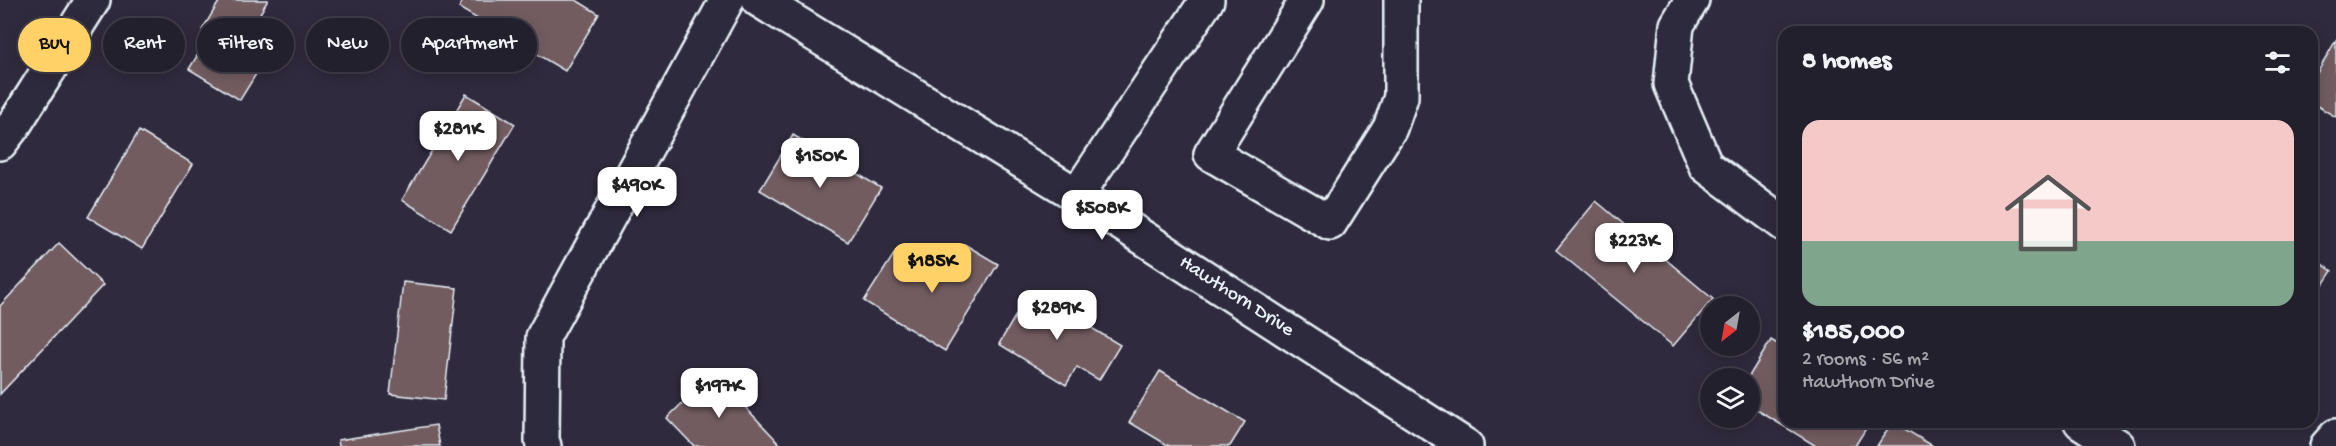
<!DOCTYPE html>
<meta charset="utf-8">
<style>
:root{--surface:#23202e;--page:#2b2836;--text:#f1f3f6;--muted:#a3a3aa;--line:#403e4a;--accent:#ffd166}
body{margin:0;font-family:"Gochi Hand",sans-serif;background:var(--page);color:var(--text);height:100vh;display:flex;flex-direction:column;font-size:22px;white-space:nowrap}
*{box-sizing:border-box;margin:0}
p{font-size:20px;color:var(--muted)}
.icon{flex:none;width:33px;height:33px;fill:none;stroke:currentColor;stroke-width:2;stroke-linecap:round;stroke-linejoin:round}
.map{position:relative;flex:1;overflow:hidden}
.side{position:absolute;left:1778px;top:26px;width:540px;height:402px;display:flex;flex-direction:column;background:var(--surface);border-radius:18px;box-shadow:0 3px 15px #0003,0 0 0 2px var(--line)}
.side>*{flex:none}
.top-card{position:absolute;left:18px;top:18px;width:570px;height:54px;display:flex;gap:12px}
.needle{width:39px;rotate:211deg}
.tools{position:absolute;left:1700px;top:296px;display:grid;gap:12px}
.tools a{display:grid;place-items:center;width:60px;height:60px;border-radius:50%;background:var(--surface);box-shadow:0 3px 15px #0003,0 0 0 2px var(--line);font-size:30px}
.price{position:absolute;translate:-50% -51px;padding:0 14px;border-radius:12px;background:#fff;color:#222;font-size:20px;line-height:39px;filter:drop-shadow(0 2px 3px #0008)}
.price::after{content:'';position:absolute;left:50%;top:36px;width:18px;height:14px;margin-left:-9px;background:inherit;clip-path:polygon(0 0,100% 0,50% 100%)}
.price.active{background:var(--accent);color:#111}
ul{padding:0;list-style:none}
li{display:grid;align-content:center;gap:12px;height:318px;padding:0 24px}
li+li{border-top:2px solid var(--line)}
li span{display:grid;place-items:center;height:186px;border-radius:18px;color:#555}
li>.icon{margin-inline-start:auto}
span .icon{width:108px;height:108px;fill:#fffc;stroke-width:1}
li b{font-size:26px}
h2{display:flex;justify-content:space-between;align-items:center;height:72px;padding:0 24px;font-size:26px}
.tag{padding:0 21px;border-radius:27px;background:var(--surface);box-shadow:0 3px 15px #0003,0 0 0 2px var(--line);font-size:21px;line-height:54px}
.tag.active{background:var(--accent);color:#111}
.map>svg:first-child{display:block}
.building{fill:#725c61;stroke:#e8f1f8;stroke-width:1.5}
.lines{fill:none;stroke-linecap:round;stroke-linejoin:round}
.minor-casing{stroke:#e8f1f8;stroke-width:38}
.minor{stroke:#2f2a3d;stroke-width:33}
.labels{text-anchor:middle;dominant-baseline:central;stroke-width:5;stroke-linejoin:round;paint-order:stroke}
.street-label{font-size:20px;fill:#e8f1f8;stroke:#2f2a3d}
</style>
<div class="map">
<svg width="2336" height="446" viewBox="0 0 2336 446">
<rect width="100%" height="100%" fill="#2f2a3d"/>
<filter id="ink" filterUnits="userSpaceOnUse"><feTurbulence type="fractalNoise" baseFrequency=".0167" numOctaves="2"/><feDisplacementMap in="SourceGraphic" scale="12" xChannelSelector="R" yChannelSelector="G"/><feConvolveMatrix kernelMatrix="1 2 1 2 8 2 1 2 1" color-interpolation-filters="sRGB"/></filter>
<g filter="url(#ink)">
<!-- building -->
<path class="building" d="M220 0H268L258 17 282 32 240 100 189 69 210 35 202 30Z
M463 0H576L599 14 565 71 459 8Z
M2336 40V117L2312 103V82Z
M466 94 515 124 451 230 402 200Z
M139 131 193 164 142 249 88 217Z
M793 135 881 188 848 242 760 190Z
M1596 201 1713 299 1673 346 1556 250Z
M59 243 103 285 0 394V306Z
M964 244 998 264 945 351 864 301 896 251 942 279Z
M2312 257 2332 271 2312 301Z
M403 282 457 288 444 400 390 394Z
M1030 291 1120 345 1099 380 1077 367 1066 385 999 344Z
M1771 340 1784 348V422H1870L1855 446H1816L1749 405 1748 378Z
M1160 371 1245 422 1230 446H1169L1129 422Z
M713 373 782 446H694L667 418Z
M1892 422H1893L1933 446H1877Z
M436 425 440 446H339L338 440Z"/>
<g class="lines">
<defs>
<path id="minor" d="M759 0 1077 195 1466 446
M1307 0 1211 154 1330 223 1390 128 1401 97V0
M1692 0 1677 25 1671 84 1706 166 1784 224
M0 143 14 125 93 0
M1077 195 1207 0
M2081 422 2118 446
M544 446 542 441 543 337 727 0
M2327 446 2336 436"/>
</defs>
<!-- minor casing -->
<use href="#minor" class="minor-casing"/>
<!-- minor -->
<use href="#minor" class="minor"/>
</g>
</g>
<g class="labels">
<!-- street labels -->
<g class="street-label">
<text transform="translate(1236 297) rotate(33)">Hawthorn Drive</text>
</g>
</g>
</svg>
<div class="tools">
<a><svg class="needle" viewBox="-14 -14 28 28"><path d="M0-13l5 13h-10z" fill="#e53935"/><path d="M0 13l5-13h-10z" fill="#a3a3aa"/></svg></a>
<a><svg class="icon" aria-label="layers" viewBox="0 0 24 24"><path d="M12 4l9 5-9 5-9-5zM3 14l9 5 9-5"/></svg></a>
</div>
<b class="price" style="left:458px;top:162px">$281K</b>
<b class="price" style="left:820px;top:189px">$150K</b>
<b class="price" style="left:637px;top:218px">$490K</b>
<b class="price" style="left:1102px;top:241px">$508K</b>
<b class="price" style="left:1634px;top:274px">$223K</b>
<b class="price active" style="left:932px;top:294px">$185K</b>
<b class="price" style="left:1057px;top:341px">$289K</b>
<b class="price" style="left:719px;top:419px">$197K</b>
<div class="top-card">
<a class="tag active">Buy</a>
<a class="tag">Rent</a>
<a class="tag">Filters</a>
<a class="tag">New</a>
<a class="tag">Apartment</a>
</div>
<section class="side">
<h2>8 homes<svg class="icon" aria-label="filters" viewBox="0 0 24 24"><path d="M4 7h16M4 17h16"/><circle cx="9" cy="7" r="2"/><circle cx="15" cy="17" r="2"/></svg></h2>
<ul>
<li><span style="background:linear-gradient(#f6c9c9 65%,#7fa58c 0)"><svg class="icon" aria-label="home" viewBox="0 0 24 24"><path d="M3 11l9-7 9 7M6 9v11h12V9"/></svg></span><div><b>$185,000</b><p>2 rooms · 56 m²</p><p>Hawthorn Drive</p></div></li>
</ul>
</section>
</div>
